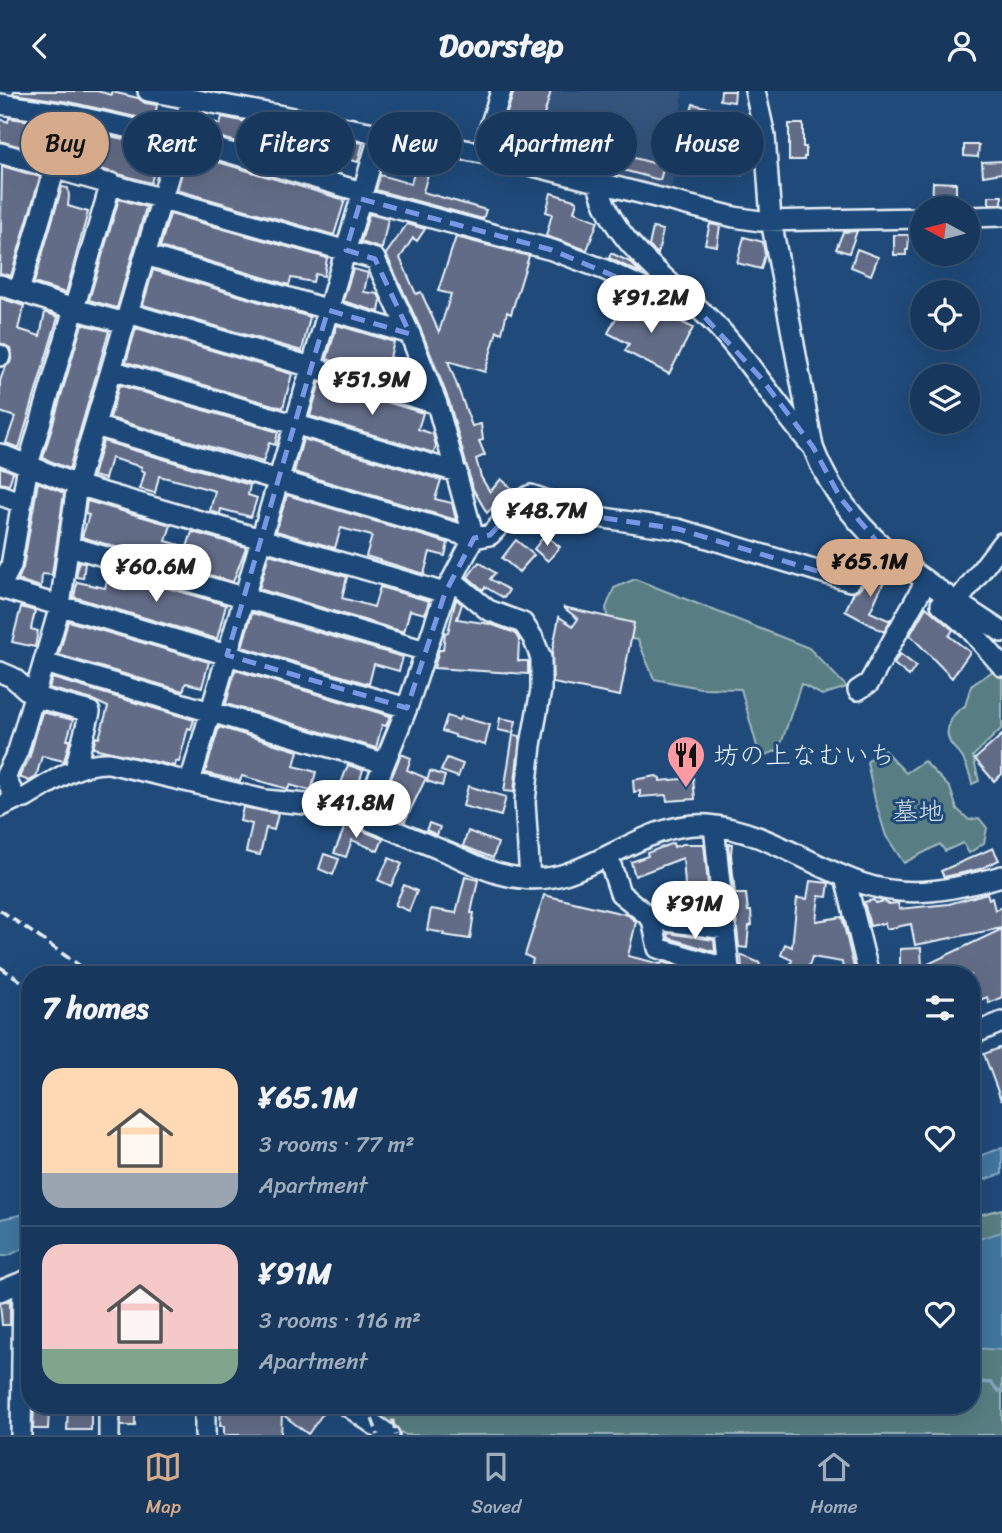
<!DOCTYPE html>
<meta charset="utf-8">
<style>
:root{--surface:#17385c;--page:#203f62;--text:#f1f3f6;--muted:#9eacbb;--line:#365272;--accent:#d6ab8b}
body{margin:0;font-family:Sriracha,"Klee One",sans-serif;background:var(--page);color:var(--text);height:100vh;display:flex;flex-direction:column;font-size:26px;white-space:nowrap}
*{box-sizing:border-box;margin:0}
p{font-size:23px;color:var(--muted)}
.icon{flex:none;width:38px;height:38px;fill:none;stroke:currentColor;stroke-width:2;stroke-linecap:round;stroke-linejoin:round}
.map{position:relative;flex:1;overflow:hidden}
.side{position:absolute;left:21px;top:875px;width:959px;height:448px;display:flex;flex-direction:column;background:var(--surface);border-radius:28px;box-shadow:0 7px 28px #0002,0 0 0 2px var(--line)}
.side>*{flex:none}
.hud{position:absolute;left:21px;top:21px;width:961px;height:63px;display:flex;gap:14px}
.needle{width:46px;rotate:277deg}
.controls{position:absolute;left:910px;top:105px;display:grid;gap:14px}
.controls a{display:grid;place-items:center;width:70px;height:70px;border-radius:50%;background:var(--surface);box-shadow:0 7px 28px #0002,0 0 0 2px var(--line);font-size:35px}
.price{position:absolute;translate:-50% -60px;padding:0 16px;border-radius:24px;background:#fff;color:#222;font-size:23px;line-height:46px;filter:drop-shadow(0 2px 4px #0008)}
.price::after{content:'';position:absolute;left:50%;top:42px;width:21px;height:16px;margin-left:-10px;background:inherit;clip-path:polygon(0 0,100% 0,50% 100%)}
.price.on{background:var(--accent);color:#111}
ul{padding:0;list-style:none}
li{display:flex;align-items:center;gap:21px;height:175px;padding:0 21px}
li+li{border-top:2px solid var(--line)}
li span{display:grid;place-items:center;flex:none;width:196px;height:140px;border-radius:21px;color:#555}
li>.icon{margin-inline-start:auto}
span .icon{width:84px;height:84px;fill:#fffc;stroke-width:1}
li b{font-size:30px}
h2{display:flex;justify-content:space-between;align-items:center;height:84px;padding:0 21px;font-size:30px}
.tag{padding:0 24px;border-radius:32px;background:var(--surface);box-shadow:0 7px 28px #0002,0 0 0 2px var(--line);font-size:24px;line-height:63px}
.tag.on{background:var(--accent);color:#111}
header{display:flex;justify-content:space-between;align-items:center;height:91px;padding:0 21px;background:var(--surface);font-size:32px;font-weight:800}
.menu{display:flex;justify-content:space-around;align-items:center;height:98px;border-top:2px solid var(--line);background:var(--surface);font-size:19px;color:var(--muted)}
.menu a{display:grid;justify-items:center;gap:4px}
.menu .on{color:var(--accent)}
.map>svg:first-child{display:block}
.built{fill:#34547e}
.green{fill:#597e83;stroke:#a0b8be;stroke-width:2}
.water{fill:#41769e;stroke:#84a7c2;stroke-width:2}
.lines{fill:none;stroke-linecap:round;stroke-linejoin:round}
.stream{stroke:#84a7c2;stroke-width:3.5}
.building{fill:#646c87;stroke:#e8f1f8;stroke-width:2}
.minor-casing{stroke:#e8f1f8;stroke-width:24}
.minor{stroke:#1f4a7a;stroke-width:19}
.rail{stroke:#e8f1f8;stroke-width:3.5;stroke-dasharray:10 5;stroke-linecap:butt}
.marked{fill:none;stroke:#7897e6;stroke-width:5;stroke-dasharray:14 9;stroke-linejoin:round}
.labels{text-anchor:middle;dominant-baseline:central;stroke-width:6;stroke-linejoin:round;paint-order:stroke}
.poi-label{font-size:26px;fill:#e8f1f8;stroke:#1f4a7a;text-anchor:start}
.park-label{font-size:26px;fill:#d3e0e6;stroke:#1f4a7a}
</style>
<header><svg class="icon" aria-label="back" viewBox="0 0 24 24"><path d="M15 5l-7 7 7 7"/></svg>Doorstep<svg class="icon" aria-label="person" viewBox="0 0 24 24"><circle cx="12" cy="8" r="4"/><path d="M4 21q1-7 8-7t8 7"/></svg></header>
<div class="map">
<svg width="1002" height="1344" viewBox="0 0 1002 1344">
<rect width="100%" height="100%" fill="#1f4a7a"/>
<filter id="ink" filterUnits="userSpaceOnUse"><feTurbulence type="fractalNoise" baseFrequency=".0143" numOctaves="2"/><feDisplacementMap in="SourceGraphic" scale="14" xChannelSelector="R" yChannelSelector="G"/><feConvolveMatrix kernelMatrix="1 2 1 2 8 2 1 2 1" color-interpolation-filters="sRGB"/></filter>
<g filter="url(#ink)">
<!-- built -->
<path class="built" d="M506 0H683L671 102 489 53Z"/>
<!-- green -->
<path class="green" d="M635 488 809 557 847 596 822 604 801 593 779 659 760 666 741 598 700 597 654 588 638 549 610 544 606 517 614 497Z
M996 578 1002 583V637L973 665 979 690 972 693C970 683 967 675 962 666 959 661 954 658 951 653 942 639 953 621 965 615L971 595Z
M882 657 906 682 924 670 950 697 957 718 969 729 979 727 987 737 984 752 969 762 963 752 945 760 940 753 904 772 886 745 875 709 867 671Z
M1002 1118V1344H406L388 1334 365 1314H971V1126Z"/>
<!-- water -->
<path class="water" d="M1002 1057V1083L971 1093V1068Z
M30 1122V1154L8 1165H0V1128Z
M1002 1141V1259L971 1257V1150Z"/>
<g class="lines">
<!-- stream -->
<path class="stream" d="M971 1290 991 1292 999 1300 1002 1299"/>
</g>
<!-- building -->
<path class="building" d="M14 0H97L112 4V1L138 7 145 12 157 14 154 30 69 11 13 3Z
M514 0H551L535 55 520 51 524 37 504 31Z
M721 0H735L734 11 720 9Z
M693 13 718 19 715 31 689 28Z
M222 26 298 42 363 52 358 71 329 63 325 77 195 39 199 27 220 33Z
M9 27 64 35 164 57 161 66 158 65 151 92 0 50V28L8 31Z
M789 33H803V56H806V66H804V69H789Z
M560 47 664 75 660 89 556 61Z
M964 54H979L978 66 964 65Z
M692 60 744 67 742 84 690 77Z
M188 62 345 109 334 144 177 99Z
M419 63 433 65 423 101 486 119 483 128 376 99 380 84 411 93Z
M1002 70V82L983 85 982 71Z
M2 75 40 86 11 185 0 182Z
M933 91 956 92V114L932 113Z
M62 96 68 97 69 105 68 115 88 121 66 202 34 192Z
M551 102 577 110 574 121 598 130 587 159 546 145 552 123 546 121Z
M989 105H1002V113H989Z
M119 108 146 116 117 217 89 209Z
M170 123 327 167 324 185 315 183 313 191 291 187 289 194 160 156Z
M369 123 388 128 382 158 361 151Z
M407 133 425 138 417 150 413 147 400 167 416 203 421 201 439 241 451 203 438 200 456 146 529 165 511 223 507 221 502 242 497 240 485 281 448 270 472 335 481 333 483 349 479 350 485 364 476 368 481 386 490 401 501 388 515 400 506 409 503 405 487 422 473 398 449 310 421 239 386 163Z
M710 133 720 135 717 155 705 153Z
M653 137 663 139 658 163 649 155Z
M857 140 849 162 836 158 843 141Z
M894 144H909L908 159H906V164H894Z
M744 146 763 151 765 164 761 178 737 172Z
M857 158 878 166 871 184 851 176Z
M611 162 630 171 642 183 609 167Z
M353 178 368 182 364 201 378 203 381 209 379 221 343 210Z
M153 179 310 226 302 260 143 214Z
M633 206 693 237 669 283 625 260 629 253 608 242 619 221 623 223Z
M0 207 24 215 18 238 40 245 45 221 58 226 19 357 6 352 15 326 0 321V290L5 276 10 272 12 265 10 257 0 252Z
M82 233 109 240 69 378 43 367Z
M337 234 394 251 390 266 408 271 410 277 406 291 327 268Z
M136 237 292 283 283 317 126 271Z
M320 291 423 322 418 338 433 343 436 355 434 362 310 325Z
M119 294 278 341 275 354 269 352 263 371 110 327Z
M303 348 441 389 435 408 452 412 456 429 294 381Z
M103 350 250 394 248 404 257 407 251 426 221 418 220 423 210 420 215 400 183 391 159 385 155 402 140 398 145 381 141 379 142 376 111 367 105 388 93 385Z
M0 376 13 381 9 394 0 392Z
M38 391 64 402 52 484 42 483 41 496 18 489 23 477Z
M287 404 448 452 445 465 430 461 424 483 366 465 372 445 341 437 335 457 276 440Z
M87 410 171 434 166 450 187 456 192 441 246 456 233 491 82 446 89 424 85 423Z
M545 444 560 456 548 470 534 458Z
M516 449 534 464 519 481 502 467Z
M269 463 347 486 342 507 374 516 380 496 429 510 425 523 410 519 404 541 259 498Z
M881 470 890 477 870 521 888 529 891 528 884 541 845 520 854 501 860 498Z
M79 471 85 472 83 487 76 486Z
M479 471 495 482 490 488 509 499 504 507 485 496 483 499 468 486Z
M110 480 226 514 217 548 74 506 77 491 105 497Z
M456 508 462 513 457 528 490 533 515 542 519 549 518 570H528V583L434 577 439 559H443L445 542 448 541Z
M21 516 35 520 31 538 38 540 35 556 12 551Z
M563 516 634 532 620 605 553 592 552 561 559 526 573 535 578 528Z
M926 516 953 539 949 545 970 561 952 587 910 544Z
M252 522 403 566 399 580 374 573 369 593 242 556Z
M68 530 209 571 202 596 186 592 183 600 59 564Z
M900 563 916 575 909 585 894 573Z
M235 579 390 625 386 635 382 634 376 657 226 613Z
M52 587 194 629 191 638 188 637 179 671 176 670 175 675 93 657 96 646 99 647 108 616 93 609 49 597Z
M42 621 73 629 67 649H70L64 670 42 665 36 686 29 690 19 686 29 668Z
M447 625 459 629 460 626 490 634 485 654 455 646V644L442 640Z
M500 627 516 630 513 642 498 639Z
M219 636 298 660 294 675 316 681 311 700 290 694 288 698 242 685 240 690 205 682Z
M513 644 520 645 514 701 504 700Z
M1002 644V683L994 690 975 668Z
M401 663 411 667 407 679 426 687 405 730 388 721 393 712 383 708Z
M447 667 463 673 458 686 441 680Z
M348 674 363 679 358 695 361 696 355 711 336 705Z
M430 680 445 685 442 695 427 690Z
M656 685 660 687V690L693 687 695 708 667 710 666 704 640 706V700L634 701 633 689Z
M468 695 506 706 501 725 463 715Z
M243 716 278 723 274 739 266 737 260 764 246 761 252 733 240 730Z
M429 732 440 736 437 744 426 739Z
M346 733 383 748 378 760 352 749 346 766 334 762Z
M468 740 498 752 493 767 463 755Z
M673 752 674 756 683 753H704L711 824 687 820 683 767 635 785 631 771 648 765 647 762Z
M728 753H732L731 763 735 803H746L748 820H751L752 834 749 835 747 857 739 856Z
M993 757 999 769 980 778 944 786 941 780Z
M324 763 339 768 333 784 319 778Z
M389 767 402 773 391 795 378 789Z
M465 786 478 789 471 822H474L470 848 443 844 444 842 427 839 431 818 456 822Z
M810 790 829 792 827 806 819 805 816 830 842 826 854 877 843 879 842 871 812 866 806 884H787L792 869 781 864 785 853 792 856 797 807 807 808Z
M404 794 417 800 409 820 395 814Z
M987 802 989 808 992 807 995 819 1002 816V837L915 854 911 833 886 838 885 832 870 835 864 811 874 809 875 812 884 810 889 813 898 812 899 818 949 813Z
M544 804 628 824 636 831 628 865 661 873 662 871 693 880 691 884H529L533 868 525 864Z
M1002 838V906L989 912 987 906 971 913V884H897V875L900 874V858L921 857 922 876Z
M668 842 714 849 715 861 669 847Z
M741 864 760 872 755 884H741L742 880Z
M1002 956V1009H1001L984 963Z
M10 1210V1234H2L0 1212Z
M68 1314H91V1339H67Z
M221 1314H315L324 1321 308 1343 282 1323 281 1344H224V1335H220Z
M34 1318 49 1319 48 1338H33Z
M121 1318H135V1335H121Z"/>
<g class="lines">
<defs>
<path id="minor" d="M148 0 482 62 734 126 760 130 922 127
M755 0 765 45 771 129 813 356C845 444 928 492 1002 541
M0 13 66 23 190 50 362 101
M0 62 375 168 410 243 437 313 474 447 445 502 407 617 362 727
M482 62 501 0
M598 93C614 159 680 193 723 242 755 278 780 319 812 355
M361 108 552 159 603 178 652 201 687 207
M968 126 1002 125
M145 164 410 243
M0 194 74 218 125 232
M19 200 55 77
M128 222 437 313
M0 264V265
M111 279 457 381
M95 335 474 447 490 444 524 408 531 404 591 425 678 438 850 490 879 453
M0 363 77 394 445 502
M0 404 22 412
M69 455 426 560
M452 489 488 519 523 532 533 547 541 567V599L531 654 525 711 530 788
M0 496 11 475 28 374 111 92
M0 497 407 617
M957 511 1002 452
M941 513 969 537 1002 575
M44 572 384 672
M0 581 12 586 35 606 90 621 75 678
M858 599 869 592 926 490
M190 691 380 42
M16 708 5 686 18 660 60 515 77 394 191 9
M0 716 16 708 25 707C51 692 79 670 109 672L265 709 316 714 343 719C379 733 415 748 451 763 467 770 484 779 500 783 523 789 546 790 568 782 614 767 657 730 708 734 764 739 809 774 861 792 909 809 956 798 1002 785
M608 765 620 802 652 828 658 857 729 878 714 735
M845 786 869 884
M652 828 726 838
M971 944 1002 931
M0 1200 30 1188
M346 1314 389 1344
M21 1344 23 1191
M109 1344V1314
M205 1344V1314"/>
</defs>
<!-- minor casing -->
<use href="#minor" class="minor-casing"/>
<!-- minor -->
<use href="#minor" class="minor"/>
<!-- rail -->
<path class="rail" d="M0 819 93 884
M0 876 30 896
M367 1314 378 1344
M389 1314 396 1344"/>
</g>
</g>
<!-- marked area -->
<path class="marked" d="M361 108 552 159 652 201 687 207 760 286 813 356 841 408 879 453 850 490 678 438 591 425 529 403 490 444 474 447 445 502 407 617 227 564 328 219 410 243 375 168 346 159Z"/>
<!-- icons -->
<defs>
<symbol id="restaurant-pin" viewBox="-11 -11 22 30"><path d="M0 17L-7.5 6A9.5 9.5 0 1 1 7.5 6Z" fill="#ff9aa2" stroke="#1f4a7a"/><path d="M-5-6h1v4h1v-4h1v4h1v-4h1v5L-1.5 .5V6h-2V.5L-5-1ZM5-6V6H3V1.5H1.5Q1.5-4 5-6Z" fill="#111"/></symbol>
</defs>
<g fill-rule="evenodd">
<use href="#restaurant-pin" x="664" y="642" width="44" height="60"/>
</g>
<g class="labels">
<!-- poi labels -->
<g class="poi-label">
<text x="713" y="664">坊の上なむいち</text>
</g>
<!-- park labels -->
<g class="park-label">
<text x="918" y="720">墓地</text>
</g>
</g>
</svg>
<div class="controls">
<a><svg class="needle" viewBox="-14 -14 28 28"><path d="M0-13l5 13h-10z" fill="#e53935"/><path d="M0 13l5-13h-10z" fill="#9eacbb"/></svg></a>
<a><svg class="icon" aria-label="locate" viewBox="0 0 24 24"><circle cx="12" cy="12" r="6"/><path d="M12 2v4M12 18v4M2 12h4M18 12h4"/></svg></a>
<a><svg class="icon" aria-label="layers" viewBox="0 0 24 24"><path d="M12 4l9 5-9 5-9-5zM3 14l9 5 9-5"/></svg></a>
</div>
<b class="price" style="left:651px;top:244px">¥91.2M</b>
<b class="price" style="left:372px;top:326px">¥51.9M</b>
<b class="price" style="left:547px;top:457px">¥48.7M</b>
<b class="price on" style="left:870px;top:508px">¥65.1M</b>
<b class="price" style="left:156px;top:513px">¥60.6M</b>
<b class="price" style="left:356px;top:749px">¥41.8M</b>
<b class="price" style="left:695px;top:850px">¥91M</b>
<div class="hud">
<a class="tag on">Buy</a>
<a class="tag">Rent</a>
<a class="tag">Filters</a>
<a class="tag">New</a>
<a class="tag">Apartment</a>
<a class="tag">House</a>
</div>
<section class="side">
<h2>7 homes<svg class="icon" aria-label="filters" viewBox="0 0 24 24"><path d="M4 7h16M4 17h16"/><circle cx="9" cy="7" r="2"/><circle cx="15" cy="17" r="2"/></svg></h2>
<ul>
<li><span style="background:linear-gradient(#ffd9b3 75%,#9aa5b1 0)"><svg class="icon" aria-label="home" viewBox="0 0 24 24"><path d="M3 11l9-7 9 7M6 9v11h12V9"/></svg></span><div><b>¥65.1M</b><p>3 rooms · 77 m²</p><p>Apartment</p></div><svg class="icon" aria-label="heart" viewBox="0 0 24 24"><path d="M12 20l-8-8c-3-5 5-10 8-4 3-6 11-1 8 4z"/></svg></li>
<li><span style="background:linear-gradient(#f6c9c9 75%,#7fa58c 0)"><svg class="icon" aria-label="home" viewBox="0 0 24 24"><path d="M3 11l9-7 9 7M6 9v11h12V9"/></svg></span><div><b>¥91M</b><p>3 rooms · 116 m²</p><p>Apartment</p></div><svg class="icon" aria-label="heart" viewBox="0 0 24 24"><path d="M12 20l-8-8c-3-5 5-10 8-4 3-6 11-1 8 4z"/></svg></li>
</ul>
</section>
</div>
<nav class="menu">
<a class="on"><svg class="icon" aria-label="map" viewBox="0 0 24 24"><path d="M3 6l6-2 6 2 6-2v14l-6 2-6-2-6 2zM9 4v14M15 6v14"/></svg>Map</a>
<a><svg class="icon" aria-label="saved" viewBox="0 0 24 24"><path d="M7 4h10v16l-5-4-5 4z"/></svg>Saved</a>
<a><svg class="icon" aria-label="home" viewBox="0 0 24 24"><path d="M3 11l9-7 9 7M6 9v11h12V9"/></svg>Home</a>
</nav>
